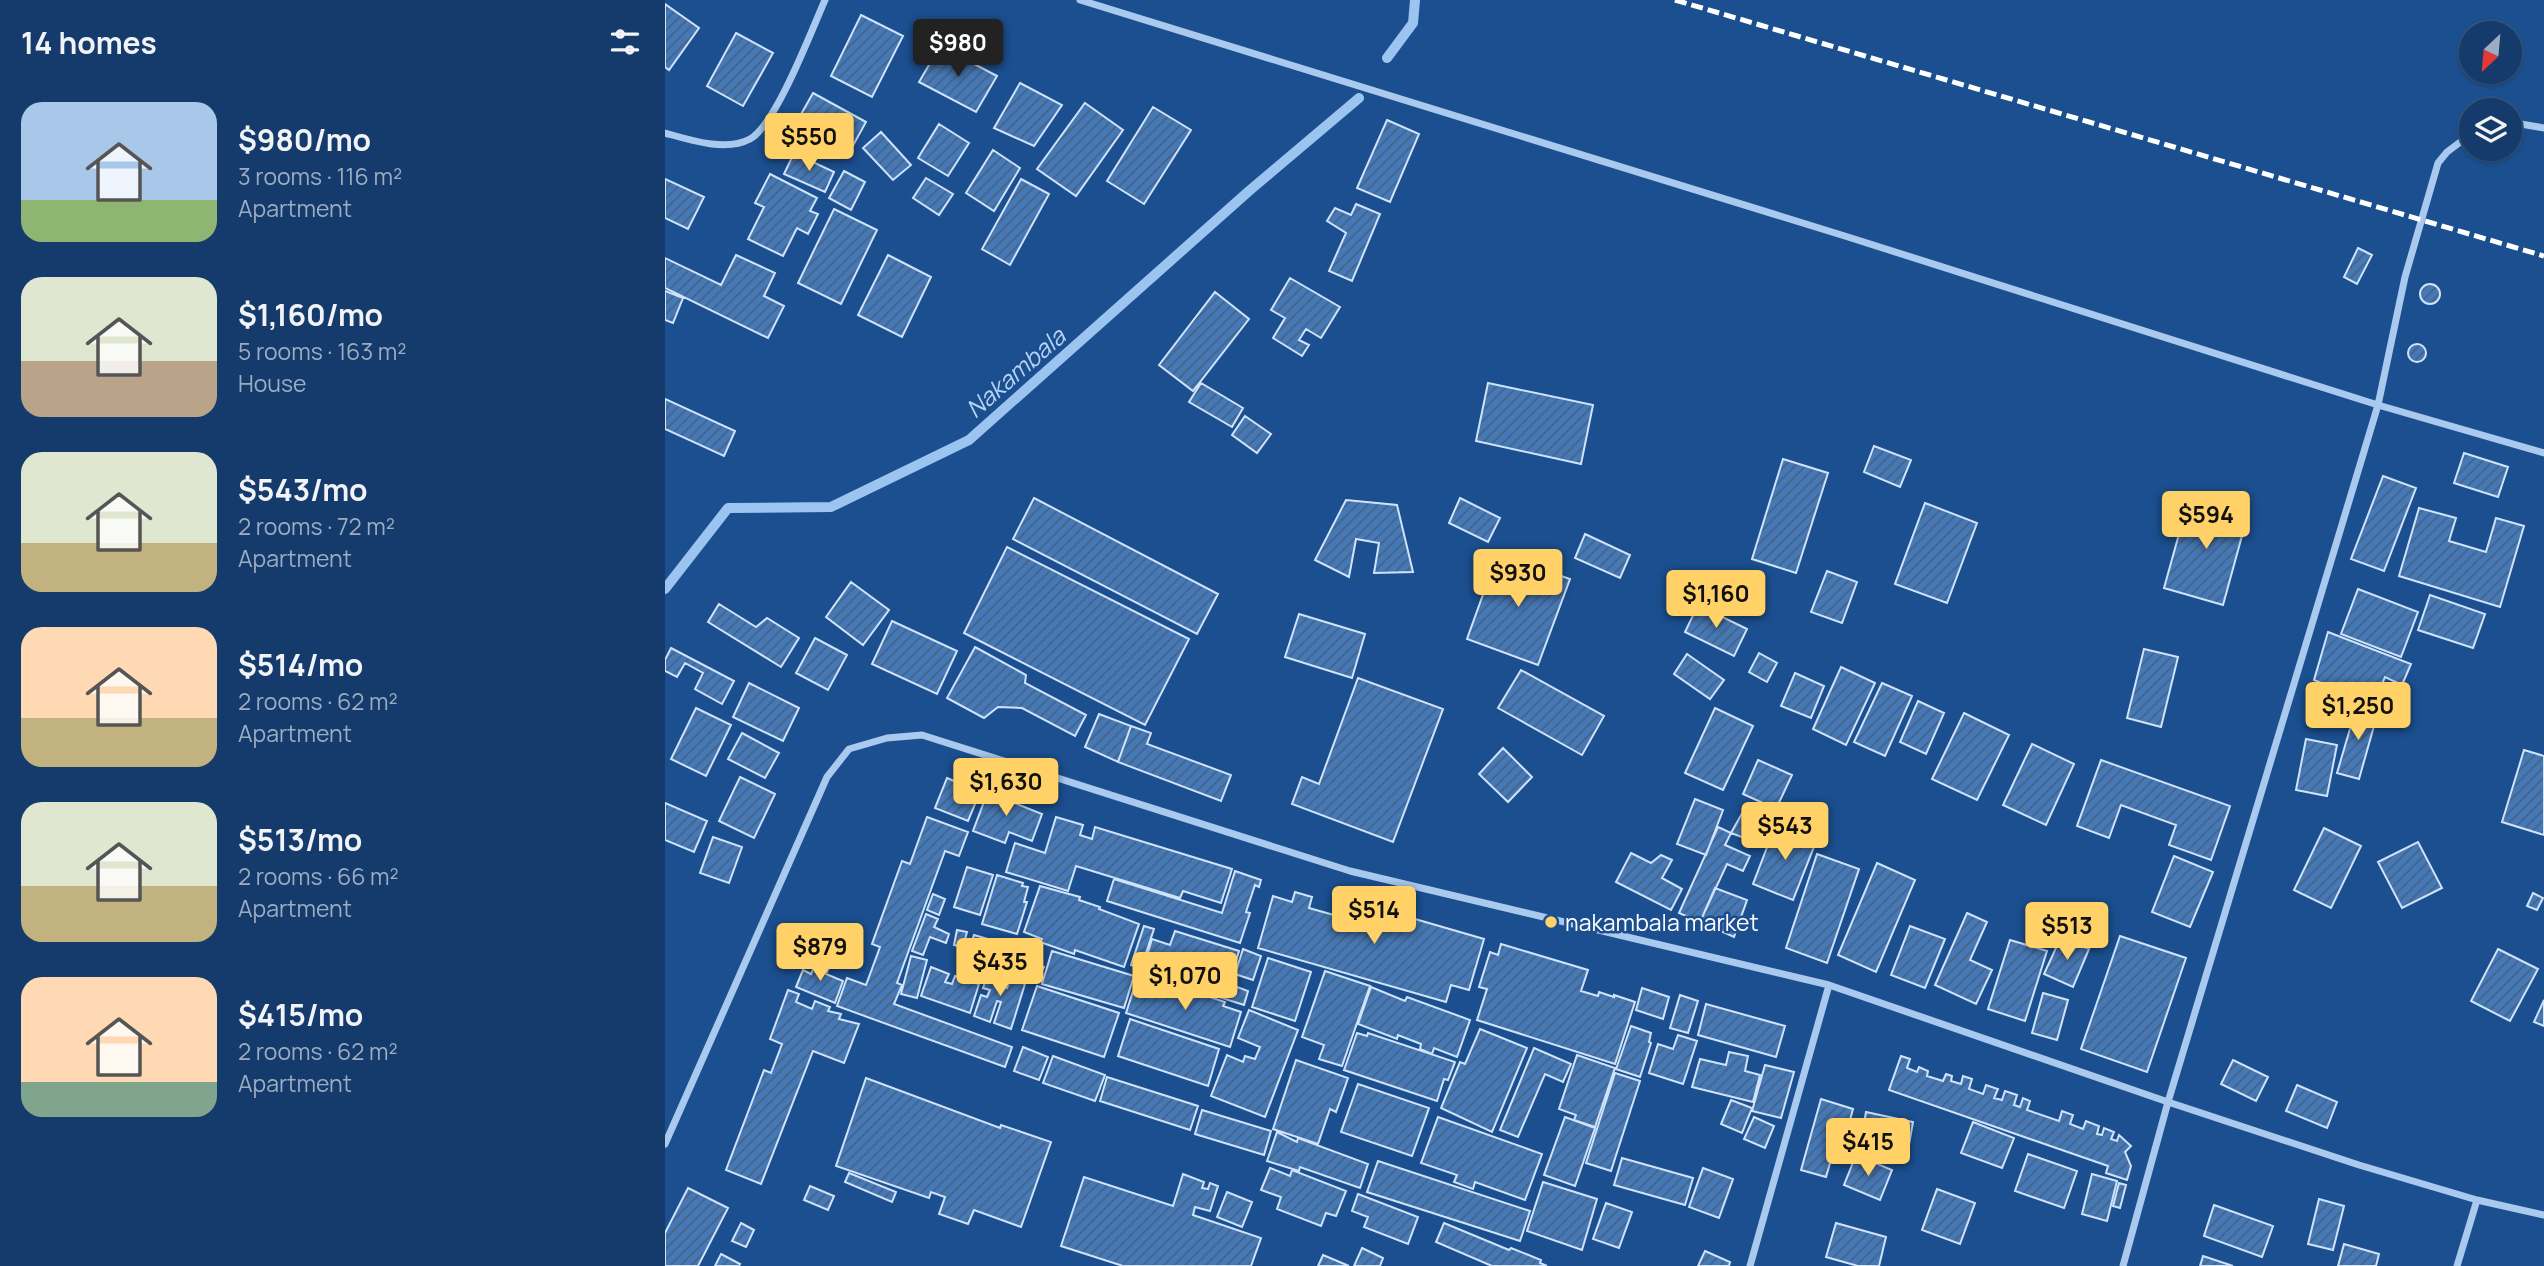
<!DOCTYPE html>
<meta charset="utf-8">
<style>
:root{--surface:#143b6b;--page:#214673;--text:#f1f3f6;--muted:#9dadc1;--line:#33557e;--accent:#ffd166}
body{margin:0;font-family:Manrope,sans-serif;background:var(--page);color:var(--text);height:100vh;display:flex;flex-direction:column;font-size:26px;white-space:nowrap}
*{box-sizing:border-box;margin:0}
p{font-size:23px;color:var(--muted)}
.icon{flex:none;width:38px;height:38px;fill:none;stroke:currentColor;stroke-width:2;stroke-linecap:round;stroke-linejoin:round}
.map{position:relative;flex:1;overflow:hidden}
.details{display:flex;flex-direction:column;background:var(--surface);width:665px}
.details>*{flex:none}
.needle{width:46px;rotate:206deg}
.buttons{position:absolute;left:1794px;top:21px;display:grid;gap:14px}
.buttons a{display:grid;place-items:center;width:63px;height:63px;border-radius:50%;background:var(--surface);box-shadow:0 2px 5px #0004,0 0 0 2px var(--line);font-size:35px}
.price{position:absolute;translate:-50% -60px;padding:0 16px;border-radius:7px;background:var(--accent);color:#111;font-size:23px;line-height:46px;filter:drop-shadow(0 2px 4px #0008)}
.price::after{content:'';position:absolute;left:50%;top:42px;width:21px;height:16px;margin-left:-10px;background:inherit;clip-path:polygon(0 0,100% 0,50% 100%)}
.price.active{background:#222;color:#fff}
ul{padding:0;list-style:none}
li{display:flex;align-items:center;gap:21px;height:175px;padding:0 21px}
li span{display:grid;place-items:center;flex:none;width:196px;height:140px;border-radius:21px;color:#555}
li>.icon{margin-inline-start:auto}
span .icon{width:84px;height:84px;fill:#fffc;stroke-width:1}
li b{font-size:30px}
h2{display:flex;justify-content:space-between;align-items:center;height:84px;padding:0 21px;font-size:30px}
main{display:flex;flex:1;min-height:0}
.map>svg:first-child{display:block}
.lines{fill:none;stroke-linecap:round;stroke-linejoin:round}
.stream{stroke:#9cc4f0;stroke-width:10}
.building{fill:url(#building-hatch);stroke:#cfe3fa;stroke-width:2}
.street{stroke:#a9c9ee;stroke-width:7}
.rail{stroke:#fff;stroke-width:5;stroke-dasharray:12 5;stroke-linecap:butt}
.poi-dot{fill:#ffd166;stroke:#1b4f8f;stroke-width:2.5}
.labels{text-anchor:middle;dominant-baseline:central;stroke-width:5;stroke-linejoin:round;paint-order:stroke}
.poi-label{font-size:23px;fill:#fff;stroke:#1b4f8f;text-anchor:start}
.water-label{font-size:24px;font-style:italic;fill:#b5d3f5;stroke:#1b4f8f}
</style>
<main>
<section class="details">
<h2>14 homes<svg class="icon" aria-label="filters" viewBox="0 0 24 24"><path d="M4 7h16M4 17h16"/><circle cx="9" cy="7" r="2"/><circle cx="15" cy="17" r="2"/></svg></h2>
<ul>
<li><span style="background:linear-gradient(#a9c7e8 70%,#8fb573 0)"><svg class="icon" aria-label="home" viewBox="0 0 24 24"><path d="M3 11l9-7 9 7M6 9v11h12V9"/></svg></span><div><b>$980/mo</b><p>3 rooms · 116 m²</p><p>Apartment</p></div></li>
<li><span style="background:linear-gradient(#dfe7d0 60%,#b9a48a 0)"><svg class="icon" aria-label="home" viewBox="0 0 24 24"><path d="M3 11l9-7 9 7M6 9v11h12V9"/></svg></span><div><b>$1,160/mo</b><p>5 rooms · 163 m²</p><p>House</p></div></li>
<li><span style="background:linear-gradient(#dfe7d0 65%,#c2b280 0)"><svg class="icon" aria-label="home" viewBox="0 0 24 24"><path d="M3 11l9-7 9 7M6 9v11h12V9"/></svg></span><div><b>$543/mo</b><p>2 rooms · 72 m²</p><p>Apartment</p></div></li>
<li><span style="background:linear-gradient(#ffd9b3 65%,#c2b280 0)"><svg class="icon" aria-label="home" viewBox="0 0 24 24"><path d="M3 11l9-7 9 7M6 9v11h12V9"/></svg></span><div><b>$514/mo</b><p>2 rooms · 62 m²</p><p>Apartment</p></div></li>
<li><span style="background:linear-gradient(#dfe7d0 60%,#c2b280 0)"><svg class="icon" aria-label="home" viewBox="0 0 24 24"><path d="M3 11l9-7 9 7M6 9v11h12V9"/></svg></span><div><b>$513/mo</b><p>2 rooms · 66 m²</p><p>Apartment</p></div></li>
<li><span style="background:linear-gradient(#ffd9b3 75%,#7fa58c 0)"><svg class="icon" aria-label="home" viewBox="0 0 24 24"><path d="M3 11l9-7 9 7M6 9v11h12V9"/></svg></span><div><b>$415/mo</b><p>2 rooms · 62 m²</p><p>Apartment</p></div></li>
</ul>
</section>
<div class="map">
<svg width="1879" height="1266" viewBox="0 0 1879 1266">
<defs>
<pattern id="building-hatch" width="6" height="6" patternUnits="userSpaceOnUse" patternTransform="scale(1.75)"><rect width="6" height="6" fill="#4478b7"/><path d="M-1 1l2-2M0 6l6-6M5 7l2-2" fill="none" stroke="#486282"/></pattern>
</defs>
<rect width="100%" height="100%" fill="#1b4f8f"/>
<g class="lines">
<!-- stream -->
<path class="stream" d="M722 58 748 23 750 0
M0 589 63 508 166 507 304 440 584 191 694 98"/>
</g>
<!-- building -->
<path class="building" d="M0 4 34 28 4 70 0 67Z
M196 15 238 36 207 97 166 76Z
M71 33 108 53 78 106 42 86Z
M275 46 332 76 311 112 254 82Z
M355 83 397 105 369 146 329 128Z
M148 93 201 122 185 151 131 123Z
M420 103 458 130 411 196 372 169Z
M488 107 526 130 479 204 442 181Z
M722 120 754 134 725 202 692 188Z
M274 124 304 143 283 176 253 158Z
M216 132 246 165 228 180 198 148Z
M328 150 355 168 329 211 301 193Z
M129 153 169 172 160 192 119 174Z
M179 171 200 182 186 210 164 198Z
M105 174 152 198 145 211 153 214 143 234 132 228 118 256 83 239 99 207 90 203Z
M261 178 288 194 274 215 248 198Z
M0 179 39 197 23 229 0 218Z
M356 179 384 194 345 265 317 249Z
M691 204 715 214 687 281 664 271 681 233 662 221 670 208 686 215Z
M169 209 212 230 176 304 133 283Z
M1693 248 1707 255 1692 284 1679 277Z
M71 255 110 273 99 296 119 306 103 338 0 288V258L56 285Z
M223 255 266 277 237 337 193 315Z
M625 278 675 307 656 338 641 329 634 340 644 345 637 356 608 338 620 318 606 310Z
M1755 294a10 10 0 1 1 20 0a10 10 0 1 1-20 0Z
M0 291 18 298 8 323 0 320Z
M550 292 584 319 528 391 494 365Z
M1743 353a9 9 0 1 1 18 0a9 9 0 1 1-18 0Z
M536 383 578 408 567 427 524 402Z
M823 383 928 405 916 464 811 441Z
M0 399 70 431 59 456 0 429Z
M580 416 606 434 592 453 567 435Z
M1209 446 1246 460 1235 487 1199 472Z
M1799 453 1843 467 1833 497 1789 483Z
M1118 459 1163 473 1131 573 1087 559Z
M1718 476 1751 488 1719 571 1686 559Z
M369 498 553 594 532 634 348 539Z
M795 498 835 518 823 542 784 523Z
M1524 498 1583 514 1558 605 1499 588Z
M681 500 732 505 748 572 709 573 714 543 691 539 684 577 650 560Z
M1260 503 1312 523 1282 603 1230 584Z
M1754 508 1791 518 1784 541 1821 552 1831 518 1859 526 1835 607 1734 576Z
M920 534 965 555 955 578 910 558Z
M342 547 524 639 480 725 299 633Z
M833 553 905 579 873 665 802 639Z
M1162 571 1192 582 1177 623 1146 612Z
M186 582 224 610 198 645 161 617Z
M1693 589 1753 612 1736 657 1676 634Z
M1765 595 1820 614 1808 648 1753 630Z
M54 604 91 627 102 618 134 638 116 667 43 622Z
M1033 605 1082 629 1069 656 1020 632Z
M634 614 700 634 687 678 620 657Z
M227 621 292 651 272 694 207 664Z
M1663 632 1746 664 1737 685 1720 677 1715 689 1733 696 1725 712 1649 680Z
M150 638 182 655 163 690 131 673Z
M310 647 361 675 360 683 421 715 410 736 357 708 333 707 319 718 282 698Z
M6 648 69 681 57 704 30 689 38 673 20 663 12 677 0 671V660Z
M1479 649 1513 657 1496 727 1462 718Z
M1094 653 1112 663 1102 682 1084 672Z
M1022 654 1059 680 1045 699 1009 674Z
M1176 667 1210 683 1181 745 1148 729Z
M856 670 939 716 917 755 833 708Z
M1130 673 1159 686 1146 718 1116 706Z
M693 678 778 709 728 842 627 804 637 777 654 784Z
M84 683 134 708 118 741 68 717Z
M1217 683 1247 696 1220 756 1189 742Z
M1253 701 1279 713 1261 754 1235 742Z
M1692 705 1713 712 1694 779 1672 773Z
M31 708 66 725 41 776 6 759Z
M1050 708 1088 726 1058 790 1020 773Z
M1299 713 1344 735 1312 800 1267 779Z
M434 714 466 726 453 762 420 747Z
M466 726 486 733 482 744 566 775 556 801 453 762Z
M77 733 114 753 100 778 63 759Z
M1641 739 1672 745 1662 796 1631 790Z
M1367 744 1409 764 1381 825 1338 805Z
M838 748 867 777 843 802 814 774Z
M1859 750 1879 756V835L1837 822Z
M1093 760 1127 775 1111 809 1078 794Z
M1436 760 1565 806 1546 860 1504 845 1511 825 1456 805 1444 838 1412 826Z
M75 777 110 794 89 838 54 821Z
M282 778 315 792 303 821 270 808Z
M325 786 350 796 347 802 377 814 367 841 344 832 340 843 308 831Z
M1030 799 1058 810 1041 855 1012 844Z
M0 803 42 821 29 852 0 840Z
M1080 808 1101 819 1090 842 1066 833Z
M262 817 303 832 294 856 280 851 232 983 237 985 229 1004 347 1047 340 1067 172 1006 182 978 201 985 215 947 207 944 237 861 245 864Z
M391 817 418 825 415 835 427 839 430 827 567 869 556 903 518 891 515 898 411 866 403 891 341 872 350 843 380 853Z
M1111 824 1152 839 1128 900 1088 884Z
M1053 827 1066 833 1060 845 1085 856 1078 871 1062 864 1035 922 1014 913Z
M1659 828 1696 846 1666 908 1629 890Z
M48 837 77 847 64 883 35 873Z
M1753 842 1777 888 1737 908 1713 862Z
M966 853 986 863 996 855 1007 860 997 878 1017 889 1006 910 951 882Z
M1152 854 1194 869 1162 963 1121 948Z
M1509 856 1548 872 1525 927 1487 912Z
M1212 863 1250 880 1211 972 1173 955Z
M302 867 328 875 315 915 289 907Z
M570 871 596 880 594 887 590 885 581 912 585 913 575 943 442 901 449 879 557 913Z
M332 875 358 883 357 886 363 887 359 902H362L352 934 317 924Z
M375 886 415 897 414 900 435 907 434 909 474 924 459 967 410 950 409 954 375 942 377 939 359 932Z
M1050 888 1082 900 1069 937 1035 922Z
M630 892 647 897 644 908 683 919 688 901 819 939 804 990 786 985 781 1002 593 948 608 896 627 902Z
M1868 893 1878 898 1872 910 1862 906Z
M268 894 280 899 274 915 262 910Z
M1302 913 1322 922 1305 960 1327 970 1311 1004 1270 985Z
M261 914 273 919 269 927 284 934 281 943 265 937 258 955 247 951Z
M479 926 489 929 476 968 466 965Z
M1245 926 1280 939 1260 988 1226 975Z
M292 930 302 932 298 947 289 945Z
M510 931 574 951 564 984 583 991 579 1005 507 982 514 962 490 954 484 971 478 969 487 939 505 945Z
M309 935 326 940 319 959 303 953Z
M1455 936 1521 958 1482 1072 1416 1049Z
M1396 937 1424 949 1408 987 1379 974Z
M1345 940 1382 951 1360 1021 1323 1009Z
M354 941 374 950 369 962 379 967 371 982 342 969Z
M332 944 346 949 340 964 326 959Z
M836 944 923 970 916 991 933 996 934 992 949 997V995L970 1002 950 1064 812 1020 822 989 814 987 825 952 833 955Z
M578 949 596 956 588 980 570 974Z
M1833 949 1873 969 1845 1021 1806 1001Z
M387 951 469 976 459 1008 377 984Z
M246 956 262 960 252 998 236 994Z
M491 957 511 964 504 986 484 980Z
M603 958 646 972 630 1021 587 1007Z
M151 961 165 966 161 974 178 981 170 1003 131 987 138 970 146 974Z
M326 965 342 971 337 987 342 988 345 979 360 984 346 1029 329 1023 336 1002 332 1001 325 1022 309 1016 316 995 322 997 325 990 318 988Z
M266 967 284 974 280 982 287 984 290 976 314 984 305 1013 256 996Z
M660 971 705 986 677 1066 654 1059 659 1045 637 1037Z
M472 979 522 995 524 990 560 1002 558 1006 576 1012 565 1047 461 1013Z
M372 986 454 1013 439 1057 357 1030Z
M706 987 740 1001 742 997 805 1020 792 1057 769 1048 767 1054 755 1049 756 1044 733 1035 732 1039 693 1024Z
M977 988 1004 997 998 1019 971 1010Z
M123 990 134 994 131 1002 147 1009 150 1001 165 1007 163 1011 176 1014 174 1019 194 1024 179 1063 148 1051 96 1184 61 1170 99 1070 106 1073 117 1044 105 1039Z
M1378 993 1403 1000 1392 1040 1367 1033Z
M1015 995 1033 1001 1023 1033 1005 1028Z
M1879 1000V1026L1869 1022Z
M1041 1004 1120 1026 1111 1057 1033 1035Z
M584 1010 633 1030 600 1117 546 1096 562 1055 578 1062 580 1056 590 1059 595 1047 573 1038Z
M465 1019 554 1049 543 1086 453 1056Z
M966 1026 986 1033 984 1042 986 1043 975 1077 951 1069Z
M815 1029 862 1048 827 1132 776 1108 795 1062 800 1064Z
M692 1033 702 1036 703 1033 790 1062 783 1080 779 1079 772 1101 679 1070Z
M1013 1035 1032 1041 1018 1084 984 1073 993 1044 1008 1049Z
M358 1047 383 1057 374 1080 349 1071Z
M869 1048 906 1064 898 1082 880 1074 853 1137 835 1130Z
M1064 1052 1083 1056 1080 1071 1095 1075 1088 1102 1027 1087 1035 1059 1061 1065Z
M912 1055 950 1068 930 1127 909 1120 911 1115 894 1109Z
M388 1056 440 1075 430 1101 378 1083Z
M1236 1056 1245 1059 1242 1068 1252 1072 1254 1067 1263 1071 1262 1076 1278 1081 1281 1074 1287 1076 1286 1081 1296 1084 1298 1076 1307 1079 1304 1089 1318 1094 1321 1085 1333 1089 1329 1098 1337 1100 1340 1091 1352 1095 1349 1105 1355 1107 1358 1098 1365 1101 1362 1110 1394 1121 1397 1111 1408 1115 1405 1124 1418 1129 1421 1121 1434 1126 1432 1134 1437 1135 1439 1128 1449 1132 1446 1139 1452 1141 1454 1135 1466 1146 1460 1152 1466 1166 1462 1180 1441 1173 1443 1166 1224 1090Z
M631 1060 683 1078 671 1112 665 1109 653 1144 608 1129Z
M1568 1060 1603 1077 1591 1101 1556 1084Z
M1100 1065 1129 1072 1116 1118 1087 1111Z
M950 1073 975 1081 946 1171 921 1163Z
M442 1077 533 1106 525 1130 435 1101Z
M201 1078 335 1128 336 1125 386 1142 356 1227 309 1210 303 1224 274 1214 280 1197 266 1192 264 1198 171 1166Z
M693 1084 764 1108 747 1156 676 1132Z
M1632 1085 1672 1102 1662 1128 1621 1111Z
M1156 1099 1188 1109 1183 1127 1176 1125 1161 1177 1136 1170Z
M1066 1100 1087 1108 1077 1133 1056 1124Z
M537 1110 606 1131 599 1155 530 1134Z
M1201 1112 1248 1122 1242 1156 1195 1146Z
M773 1117 877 1154 860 1200 810 1182 808 1189 789 1182 792 1175 756 1163Z
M900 1117 930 1128 910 1186 879 1175Z
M1089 1117 1109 1126 1100 1148 1079 1139Z
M1308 1122 1349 1138 1337 1168 1296 1153Z
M612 1132 632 1142 633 1138 703 1164 695 1188 635 1167 634 1171 602 1161Z
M1363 1154 1412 1171 1399 1208 1350 1191Z
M1191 1155 1227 1170 1215 1200 1179 1185Z
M957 1158 1028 1178 1020 1205 949 1185Z
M713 1161 865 1211 855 1241 702 1192Z
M605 1168 625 1176 627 1170 681 1191 671 1216 661 1213 656 1226 612 1209 616 1197 596 1190Z
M1038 1168 1068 1179 1054 1218 1024 1207Z
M184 1173 231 1192 227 1202 180 1182Z
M518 1174 539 1182 537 1188 543 1189 545 1183 553 1186 545 1211 530 1207 528 1215 596 1238 586 1266H458L396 1246 419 1177 508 1206Z
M1427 1174 1452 1181 1442 1221 1417 1214Z
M878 1182 932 1199 917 1250 862 1231Z
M1454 1183 1461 1185 1455 1208 1448 1206Z
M145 1186 169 1196 163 1210 139 1200Z
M23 1188 63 1208 33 1266H0V1233Z
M1272 1189 1310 1203 1295 1244 1257 1230Z
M562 1192 587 1202 577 1227 552 1217Z
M693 1194 753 1217 743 1244 699 1227 703 1217 687 1211Z
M1654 1199 1679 1206 1668 1250 1643 1244Z
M941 1203 967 1212 954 1248 928 1239Z
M1549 1205 1608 1226 1597 1257 1539 1236Z
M76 1223 89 1230 81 1247 67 1241Z
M779 1223 844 1250 846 1248 876 1260 875 1263 882 1266H827L771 1242Z
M1171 1223 1221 1237 1214 1266H1193L1161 1257Z
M1679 1244 1714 1254 1711 1266H1673Z
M697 1248 718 1258 715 1266H689Z
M1040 1251 1065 1262 1064 1266H1033Z
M56 1254 75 1264 74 1266H50Z
M658 1255 684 1266H653Z
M1538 1256 1568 1266H1535Z"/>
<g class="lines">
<!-- street -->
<path class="street" d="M415 0 1183 237 1713 405 1879 453
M1844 122 1879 128
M0 133C25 140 61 152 85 139 111 125 147 29 160 0
M0 1144 162 777 184 749 222 738 257 735 685 871 1164 985 1503 1102 1694 1165 1812 1200 1879 1215
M1085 1266 1164 985
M1458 1266 1503 1102 1713 405 1740 277 1773 163 1782 152 1806 134
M1792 1266 1812 1200"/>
<!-- rail -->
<path class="rail" d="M1010 0 1879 256"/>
</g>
<!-- markers -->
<circle class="poi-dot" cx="886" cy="922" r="7"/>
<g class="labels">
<!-- poi labels -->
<g class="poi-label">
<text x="900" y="922">nakambala market</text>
</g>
<!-- water labels -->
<g class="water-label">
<text transform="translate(350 372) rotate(-41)">Nakambala</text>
</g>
</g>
</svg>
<div class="buttons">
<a><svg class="needle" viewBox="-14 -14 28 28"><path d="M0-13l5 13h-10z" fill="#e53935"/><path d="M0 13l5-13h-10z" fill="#9dadc1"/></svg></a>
<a><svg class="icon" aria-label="layers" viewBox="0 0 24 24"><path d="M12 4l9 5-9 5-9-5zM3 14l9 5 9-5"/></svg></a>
</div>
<b class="price active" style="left:293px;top:79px">$980</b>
<b class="price" style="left:144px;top:173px">$550</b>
<b class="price" style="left:1541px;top:551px">$594</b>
<b class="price" style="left:853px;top:609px">$930</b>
<b class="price" style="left:1051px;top:630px">$1,160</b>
<b class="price" style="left:1693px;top:742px">$1,250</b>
<b class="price" style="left:341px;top:818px">$1,630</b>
<b class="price" style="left:1120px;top:862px">$543</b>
<b class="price" style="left:709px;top:946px">$514</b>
<b class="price" style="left:1402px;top:962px">$513</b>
<b class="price" style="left:155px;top:983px">$879</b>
<b class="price" style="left:335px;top:998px">$435</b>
<b class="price" style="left:520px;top:1012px">$1,070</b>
<b class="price" style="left:1203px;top:1178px">$415</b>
</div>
</main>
